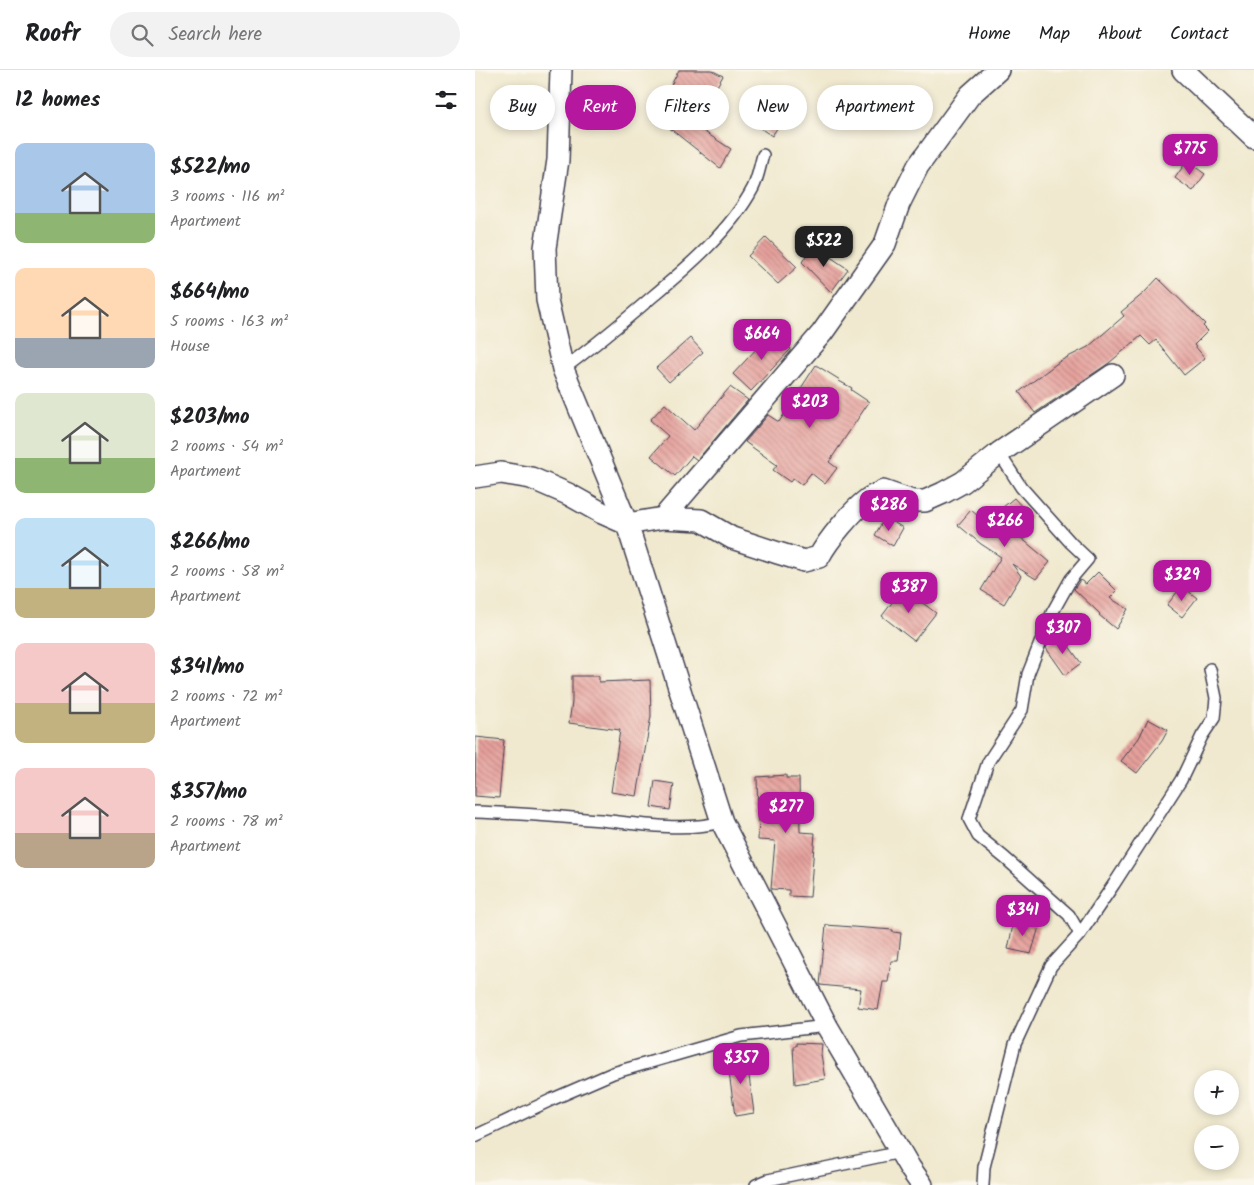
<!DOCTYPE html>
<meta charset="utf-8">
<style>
:root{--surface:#fff;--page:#f2f2f2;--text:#202124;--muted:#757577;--line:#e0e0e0;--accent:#b5179e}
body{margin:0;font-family:Kalam,sans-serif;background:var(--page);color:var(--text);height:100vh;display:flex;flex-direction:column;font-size:19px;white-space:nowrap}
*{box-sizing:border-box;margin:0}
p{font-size:16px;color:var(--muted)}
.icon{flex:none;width:28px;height:28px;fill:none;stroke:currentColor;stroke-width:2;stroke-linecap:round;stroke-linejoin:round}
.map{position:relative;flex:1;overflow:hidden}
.side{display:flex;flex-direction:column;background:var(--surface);width:475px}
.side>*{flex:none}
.banner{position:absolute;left:15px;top:15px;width:475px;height:45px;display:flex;gap:10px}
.controls{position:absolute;left:719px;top:1000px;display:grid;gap:10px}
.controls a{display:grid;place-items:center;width:45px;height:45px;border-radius:50%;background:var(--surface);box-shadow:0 2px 8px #0003;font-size:25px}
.price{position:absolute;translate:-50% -42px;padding:0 11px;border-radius:10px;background:var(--accent);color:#fff;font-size:16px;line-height:32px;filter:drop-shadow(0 1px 2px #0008)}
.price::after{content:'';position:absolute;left:50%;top:30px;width:15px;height:11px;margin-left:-8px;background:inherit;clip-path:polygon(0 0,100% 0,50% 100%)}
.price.on{background:#222;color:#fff}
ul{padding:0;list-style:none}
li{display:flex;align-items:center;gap:15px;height:125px;padding:0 15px}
li span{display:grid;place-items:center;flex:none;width:140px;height:100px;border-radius:10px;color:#555}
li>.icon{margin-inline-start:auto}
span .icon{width:60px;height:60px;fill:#fffc;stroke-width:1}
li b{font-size:21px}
h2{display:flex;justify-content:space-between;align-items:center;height:60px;padding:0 15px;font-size:21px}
.chip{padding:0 18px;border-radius:22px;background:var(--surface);box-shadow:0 2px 8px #0003;font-size:18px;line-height:45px}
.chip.on{background:var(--accent);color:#fff}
header{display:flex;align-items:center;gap:30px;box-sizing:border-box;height:70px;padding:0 25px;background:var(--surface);border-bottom:1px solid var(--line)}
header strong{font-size:24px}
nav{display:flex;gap:28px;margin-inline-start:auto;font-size:18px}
.search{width:350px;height:45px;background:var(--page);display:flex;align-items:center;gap:12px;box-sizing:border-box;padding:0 18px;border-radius:28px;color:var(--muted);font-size:19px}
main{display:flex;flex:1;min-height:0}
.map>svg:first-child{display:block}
.building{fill:url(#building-back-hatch)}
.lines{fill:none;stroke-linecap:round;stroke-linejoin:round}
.service-casing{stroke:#414051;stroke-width:14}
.minor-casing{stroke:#414051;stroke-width:24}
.service{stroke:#fff;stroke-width:11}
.minor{stroke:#fff;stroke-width:21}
</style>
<header>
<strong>Roofr</strong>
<div class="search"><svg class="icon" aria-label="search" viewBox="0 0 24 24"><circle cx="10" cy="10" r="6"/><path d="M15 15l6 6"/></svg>Search here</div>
<nav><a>Home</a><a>Map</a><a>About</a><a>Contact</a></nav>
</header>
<main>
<section class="side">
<h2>12 homes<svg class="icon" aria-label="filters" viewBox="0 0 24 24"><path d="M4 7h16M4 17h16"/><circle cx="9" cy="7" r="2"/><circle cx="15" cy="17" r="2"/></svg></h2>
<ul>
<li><span style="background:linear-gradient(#a9c7e8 70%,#8fb573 0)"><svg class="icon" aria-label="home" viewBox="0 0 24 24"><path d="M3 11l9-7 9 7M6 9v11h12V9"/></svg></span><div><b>$522/mo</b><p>3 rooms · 116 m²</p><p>Apartment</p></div></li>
<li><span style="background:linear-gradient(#ffd9b3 70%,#9aa5b1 0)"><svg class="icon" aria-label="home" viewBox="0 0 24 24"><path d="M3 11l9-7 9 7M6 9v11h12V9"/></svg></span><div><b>$664/mo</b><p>5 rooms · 163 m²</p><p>House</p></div></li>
<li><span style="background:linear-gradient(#dfe7d0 65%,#8fb573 0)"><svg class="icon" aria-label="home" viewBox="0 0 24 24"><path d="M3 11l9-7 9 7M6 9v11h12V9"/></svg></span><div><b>$203/mo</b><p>2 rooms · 54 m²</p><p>Apartment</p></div></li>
<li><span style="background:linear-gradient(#bfe0f5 70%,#c2b280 0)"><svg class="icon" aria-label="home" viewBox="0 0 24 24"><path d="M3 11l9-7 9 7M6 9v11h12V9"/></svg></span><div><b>$266/mo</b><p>2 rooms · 58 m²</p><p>Apartment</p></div></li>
<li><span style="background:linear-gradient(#f6c9c9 60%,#c2b280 0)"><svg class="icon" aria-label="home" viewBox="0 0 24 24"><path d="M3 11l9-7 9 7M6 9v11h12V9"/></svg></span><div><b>$341/mo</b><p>2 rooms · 72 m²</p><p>Apartment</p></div></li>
<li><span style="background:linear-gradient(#f6c9c9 65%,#b9a48a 0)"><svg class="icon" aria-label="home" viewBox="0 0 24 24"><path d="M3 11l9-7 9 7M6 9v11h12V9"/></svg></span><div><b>$357/mo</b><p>2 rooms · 78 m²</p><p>Apartment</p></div></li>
</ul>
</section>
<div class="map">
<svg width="779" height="1115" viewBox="0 0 779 1115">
<defs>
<pattern id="building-back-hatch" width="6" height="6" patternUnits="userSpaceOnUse" patternTransform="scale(1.25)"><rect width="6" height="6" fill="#e6a09b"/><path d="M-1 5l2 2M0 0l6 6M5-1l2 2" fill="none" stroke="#ba8280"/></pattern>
</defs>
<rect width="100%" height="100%" fill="#fbf7ec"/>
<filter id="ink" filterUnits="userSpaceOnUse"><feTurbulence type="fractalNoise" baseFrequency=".02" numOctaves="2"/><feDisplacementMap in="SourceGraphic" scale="10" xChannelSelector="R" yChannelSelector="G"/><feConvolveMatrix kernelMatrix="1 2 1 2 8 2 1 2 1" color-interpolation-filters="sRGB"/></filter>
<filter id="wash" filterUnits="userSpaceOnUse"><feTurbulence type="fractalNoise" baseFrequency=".0096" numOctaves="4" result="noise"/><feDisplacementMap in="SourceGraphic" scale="20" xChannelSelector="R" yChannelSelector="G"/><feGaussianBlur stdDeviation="1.12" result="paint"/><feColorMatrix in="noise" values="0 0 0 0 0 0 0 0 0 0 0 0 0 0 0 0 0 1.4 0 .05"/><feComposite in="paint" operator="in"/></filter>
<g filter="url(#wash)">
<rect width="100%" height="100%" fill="#f0e9cf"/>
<g id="blocks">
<!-- building -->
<path class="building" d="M204 0H236L248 6 231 35 196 15Z
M293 26 314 40 297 66 276 52Z
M191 37 256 79 245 98 183 49Z
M712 91 730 104 718 121 700 108Z
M291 167 322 197 303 214 273 186Z
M338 175 373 199 356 222 327 192Z
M683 208 730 254 728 256 733 261 719 275 730 288 709 305 681 270 675 275 666 266 634 293 631 295 560 343 544 322 585 291 613 277 649 246 646 242 669 223Z
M298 261 316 279 276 321 258 304Z
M215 268 228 282 194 312 181 298Z
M341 295 365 310 364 311 377 318 376 320 394 332 354 392 362 398 350 414 336 403 327 415 318 408 315 412 298 400 302 395 270 372 293 345 304 352Z
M255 317 273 330 222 390 217 386 200 406 176 386 193 366 175 350 190 334 219 360Z
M539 428 556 447 539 462 575 492 561 509 537 494 546 506 529 534 506 520 526 487 506 474 483 455 496 440 510 452Z
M410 447 428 458 418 476 400 465Z
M623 502 642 521 635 528 653 539 641 559 624 545 625 544 599 519 605 510 611 514Z
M707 516 722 528 707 547 692 535Z
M428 518 461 543 439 571 407 546Z
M586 565 606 593 590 605 571 578 573 574Z
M97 606H124V612L175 610 176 646 162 726 136 722 145 660 94 653 97 632Z
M673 649 693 660 687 671 662 703 646 691 664 668Z
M1 667 29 670 24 728 0 726Z
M311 705V708H324L325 762 340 763 335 827 314 826V820L296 819 300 771 283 770 284 748H283L282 707Z
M180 711 199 714 195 740 176 737Z
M539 850 564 857 556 884 533 879Z
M351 855 418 860V862L426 863 423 891H416L413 912H408L403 940 383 937 386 919 345 915Z
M321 973 347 974 346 984 350 1009 320 1014 318 976H321Z
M271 984 279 1043 260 1046 252 988Z"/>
</g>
</g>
<g filter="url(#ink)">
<use href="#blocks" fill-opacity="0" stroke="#414051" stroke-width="1"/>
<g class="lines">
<defs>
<path id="service" d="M88 299C119 276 148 252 177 227 214 196 256 160 278 118 283 108 285 95 288 85
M524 383 546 417 596 473 613 489 596 509 577 543 553 604 547 640 513 692 494 749 503 766 530 788 594 845 605 864
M0 742C42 743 84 747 126 750 165 754 208 762 247 752
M0 1066 78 1029 138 1003 266 966 352 956
M281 1115 293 1110 426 1082
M508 1115 509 1097 540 974 576 896 605 864 639 814 706 710 727 666 739 648 741 628 735 599"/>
<path id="minor" d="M86 0 83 90 70 178 72 230 88 299 152 454 247 752 352 956 435 1098 447 1115
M708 0 779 67
M0 407 26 403 56 408 93 424 127 443 152 454 188 448 226 450 257 468 303 483 329 491 344 487C353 470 377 441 393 429 397 426 403 424 408 421L437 431H450L468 423 488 412 524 383 638 305
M188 448 347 263 410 174 424 134 443 96 495 25 523 0"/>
</defs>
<!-- service casing -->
<use href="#service" class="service-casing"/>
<!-- minor casing -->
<use href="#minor" class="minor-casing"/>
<!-- service -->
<use href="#service" class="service"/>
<!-- minor -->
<use href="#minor" class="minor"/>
</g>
</g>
</svg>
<div class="controls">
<a>+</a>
<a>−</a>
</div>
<b class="price" style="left:715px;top:106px">$775</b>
<b class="price on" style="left:349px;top:198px">$522</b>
<b class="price" style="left:287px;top:291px">$664</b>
<b class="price" style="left:335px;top:359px">$203</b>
<b class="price" style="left:414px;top:462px">$286</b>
<b class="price" style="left:530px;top:478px">$266</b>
<b class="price" style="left:707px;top:532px">$329</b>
<b class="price" style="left:434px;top:544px">$387</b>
<b class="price" style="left:588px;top:585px">$307</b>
<b class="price" style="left:311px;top:764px">$277</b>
<b class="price" style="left:548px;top:867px">$341</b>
<b class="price" style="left:266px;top:1015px">$357</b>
<div class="banner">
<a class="chip">Buy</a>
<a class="chip on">Rent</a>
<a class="chip">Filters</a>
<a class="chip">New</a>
<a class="chip">Apartment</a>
</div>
</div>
</main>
